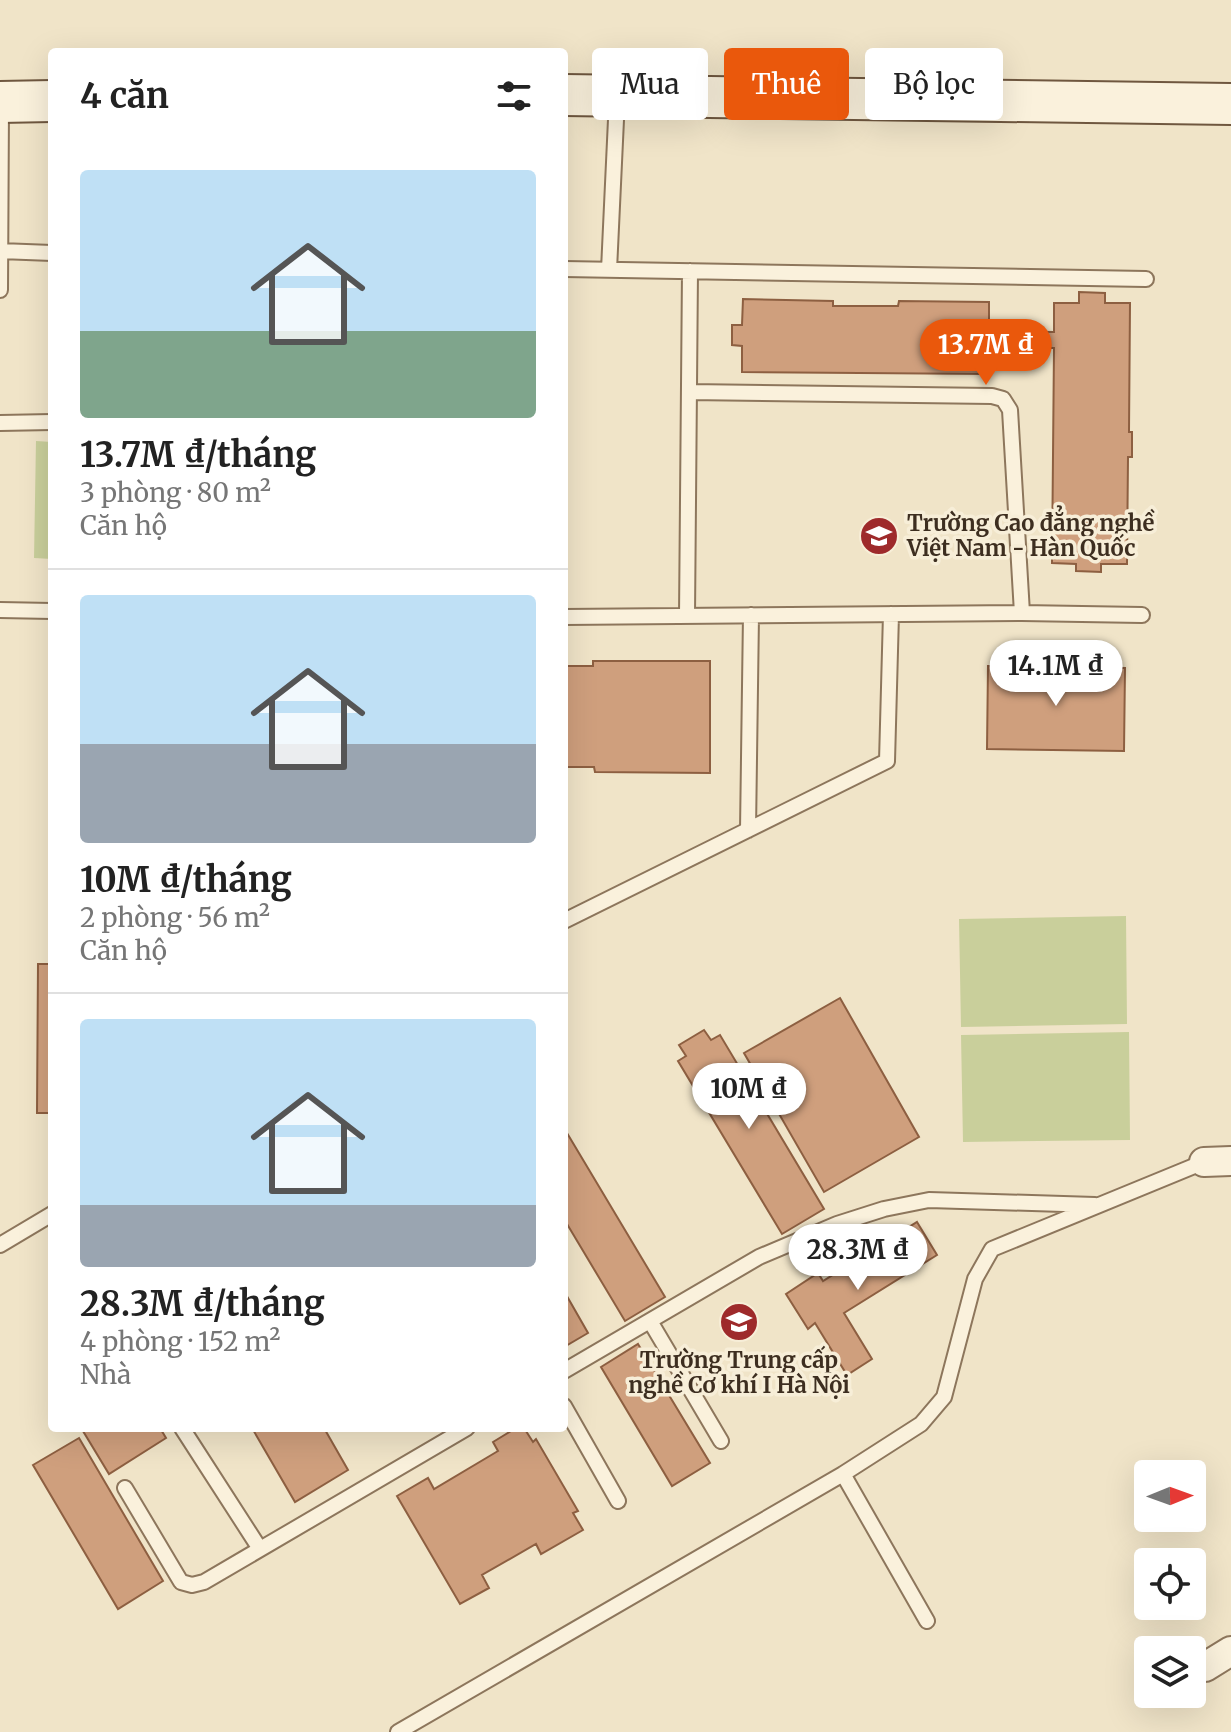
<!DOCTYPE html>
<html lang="vi">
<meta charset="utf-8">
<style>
:root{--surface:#fff;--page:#f2f2f2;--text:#222;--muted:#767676;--line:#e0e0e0;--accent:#ea580c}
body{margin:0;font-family:Merriweather,serif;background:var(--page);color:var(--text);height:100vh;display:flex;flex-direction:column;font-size:30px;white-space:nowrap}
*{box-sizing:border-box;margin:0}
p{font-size:26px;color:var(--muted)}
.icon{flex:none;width:44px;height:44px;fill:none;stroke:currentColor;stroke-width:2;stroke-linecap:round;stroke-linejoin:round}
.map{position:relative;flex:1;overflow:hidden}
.drawer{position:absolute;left:48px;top:48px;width:520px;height:1384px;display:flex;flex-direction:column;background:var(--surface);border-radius:8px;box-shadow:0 8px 32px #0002}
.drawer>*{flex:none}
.top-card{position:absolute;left:592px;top:48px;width:518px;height:72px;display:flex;gap:16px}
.needle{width:52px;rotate:89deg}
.fabs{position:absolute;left:1134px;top:1460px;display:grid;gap:16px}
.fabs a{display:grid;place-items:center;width:72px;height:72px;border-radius:8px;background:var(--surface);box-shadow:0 8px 32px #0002;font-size:40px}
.price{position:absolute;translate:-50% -68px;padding:0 18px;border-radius:28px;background:#fff;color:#222;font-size:26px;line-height:52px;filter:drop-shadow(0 2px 4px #0008)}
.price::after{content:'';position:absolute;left:50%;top:48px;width:24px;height:18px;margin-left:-12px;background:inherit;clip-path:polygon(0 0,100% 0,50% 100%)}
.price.selected{background:var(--accent);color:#fff}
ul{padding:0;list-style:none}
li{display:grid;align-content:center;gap:16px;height:424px;padding:0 32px}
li+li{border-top:2px solid var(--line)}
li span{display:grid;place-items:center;height:248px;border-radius:8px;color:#555}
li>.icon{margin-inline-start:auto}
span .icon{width:144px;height:144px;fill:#fffc;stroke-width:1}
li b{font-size:34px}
h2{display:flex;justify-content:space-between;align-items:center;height:96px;padding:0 32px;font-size:34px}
.pill{padding:0 28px;border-radius:8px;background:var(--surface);box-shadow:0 8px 32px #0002;font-size:28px;line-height:72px}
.pill.selected{background:var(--accent);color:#fff}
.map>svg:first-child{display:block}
.green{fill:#c9cf9b}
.building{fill:#cf9f7d;stroke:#8d5f41;stroke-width:2}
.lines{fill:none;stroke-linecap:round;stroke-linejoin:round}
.lane-casing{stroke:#8d765c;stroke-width:18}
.street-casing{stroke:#8d765c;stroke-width:32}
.secondary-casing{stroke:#6f573f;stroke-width:44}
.lane{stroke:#faf1dc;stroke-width:14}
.street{stroke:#faf1dc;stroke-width:28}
.secondary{stroke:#faf1dc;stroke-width:40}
.labels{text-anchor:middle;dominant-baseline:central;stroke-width:7;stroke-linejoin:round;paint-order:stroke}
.poi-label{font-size:22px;font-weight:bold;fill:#3d2e20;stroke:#f7eed8;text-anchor:start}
</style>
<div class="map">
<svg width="1231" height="1732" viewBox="0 0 1231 1732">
<rect width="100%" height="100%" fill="#f0e4c8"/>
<!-- green -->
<path class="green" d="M36 441 52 442V559L34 558Z
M1126 916 1127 1024 961 1027 959 919Z
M1129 1032 1130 1140 963 1142 961 1035Z"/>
<!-- building -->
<path class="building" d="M1079 292 1105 293V303H1130L1129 432H1132V457H1128L1127 564H1101V572L1076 571V564L1052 563 1054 348 989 347 988 374 742 372V346L732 345V325H742L743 299 833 301V306H898L899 301 989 302V331L1054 332V303H1079Z
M593 661H710V773L595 772 594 767H564V666H593Z
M988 666 1125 668 1124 751 987 749Z
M38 964H52V1113H37Z
M840 998 919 1137 824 1192 744 1053Z
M704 1030 711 1040 720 1035 824 1209 782 1234 678 1061 686 1056 679 1045Z
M564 1128 665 1297 625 1321 564 1219Z
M917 1222 937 1255 844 1313 872 1359 847 1375 815 1323 808 1329 786 1294 818 1273 823 1281Z
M564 1291 588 1333 564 1347Z
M638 1344 710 1463 672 1486 601 1367Z
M88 1428H160L166 1438 109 1474 83 1431Z
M252 1428H324L348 1470 295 1502Z
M516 1428H524L533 1442 536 1439 578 1511 573 1513 583 1530 541 1554 536 1544 482 1575 489 1588 460 1604 397 1496 428 1478 434 1489 498 1451 493 1442Z
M79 1438 163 1581 118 1609 33 1465Z"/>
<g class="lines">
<defs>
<path id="lane" d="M0 251 52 253
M564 269 1146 279
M609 270 617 98
M0 290 1 106
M689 392 992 396 1003 399 1010 410 1022 613
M0 423 52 422
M0 610 52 611
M687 616 690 271
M564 617 1022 613 1142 615
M748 830 751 615
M564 921 887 761 891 614
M0 1245 52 1214
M650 1321 721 1441
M564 1371 759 1257 837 1224 884 1209 929 1200 1095 1205
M564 1406 618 1501
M182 1428 260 1549
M843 1474 927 1621
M125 1488 181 1582 192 1585 204 1582 467 1428
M398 1732 843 1474 921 1424 944 1397 975 1279 992 1249 1204 1162"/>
<path id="street" d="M1204 1162 1231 1161
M1205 1667 1231 1651"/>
<path id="secondary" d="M564 95 1231 104
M0 102 52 101"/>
</defs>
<!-- lane casing -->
<use href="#lane" class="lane-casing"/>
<!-- street casing -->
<use href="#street" class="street-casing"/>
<!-- secondary casing -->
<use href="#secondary" class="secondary-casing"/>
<!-- lane -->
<use href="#lane" class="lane"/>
<!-- street -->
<use href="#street" class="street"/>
<!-- secondary -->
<use href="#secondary" class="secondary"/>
</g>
<!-- icons -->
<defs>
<symbol id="university-disc" viewBox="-11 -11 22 22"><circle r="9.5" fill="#9e2a2b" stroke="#f7eed8"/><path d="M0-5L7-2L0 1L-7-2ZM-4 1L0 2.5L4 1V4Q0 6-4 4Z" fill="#fff"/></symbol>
<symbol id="school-disc" viewBox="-11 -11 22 22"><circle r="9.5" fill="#9e2a2b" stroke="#f7eed8"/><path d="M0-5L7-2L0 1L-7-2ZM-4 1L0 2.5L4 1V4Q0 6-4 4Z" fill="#fff"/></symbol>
</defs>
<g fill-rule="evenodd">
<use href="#university-disc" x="857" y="514" width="44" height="44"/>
<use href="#school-disc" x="717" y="1300" width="44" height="44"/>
</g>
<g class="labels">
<!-- poi labels -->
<g class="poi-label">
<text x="907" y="523">Trường Cao đẳng nghề<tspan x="907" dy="25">Việt Nam - Hàn Quốc</tspan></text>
<text x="739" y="1360" text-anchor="middle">Trường Trung cấp<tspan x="739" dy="25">nghề Cơ khí I Hà Nội</tspan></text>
</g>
</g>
</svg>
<div class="fabs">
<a><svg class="needle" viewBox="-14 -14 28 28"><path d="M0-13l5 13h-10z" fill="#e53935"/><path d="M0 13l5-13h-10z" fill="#767676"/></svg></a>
<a><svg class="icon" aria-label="locate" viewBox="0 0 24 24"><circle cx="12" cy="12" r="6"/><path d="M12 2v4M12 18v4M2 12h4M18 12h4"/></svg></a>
<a><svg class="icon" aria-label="layers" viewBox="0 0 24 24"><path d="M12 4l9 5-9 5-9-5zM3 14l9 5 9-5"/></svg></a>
</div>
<b class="price selected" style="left:986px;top:387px">13.7M ₫</b>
<b class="price" style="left:1056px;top:708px">14.1M ₫</b>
<b class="price" style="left:749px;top:1131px">10M ₫</b>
<b class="price" style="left:858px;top:1292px">28.3M ₫</b>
<div class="top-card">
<a class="pill">Mua</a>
<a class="pill selected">Thuê</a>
<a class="pill">Bộ lọc</a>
</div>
<section class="drawer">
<h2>4 căn<svg class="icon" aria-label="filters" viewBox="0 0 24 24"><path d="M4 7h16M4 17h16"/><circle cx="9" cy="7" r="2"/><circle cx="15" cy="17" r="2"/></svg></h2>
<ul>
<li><span style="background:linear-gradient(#bfe0f5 65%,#7fa58c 0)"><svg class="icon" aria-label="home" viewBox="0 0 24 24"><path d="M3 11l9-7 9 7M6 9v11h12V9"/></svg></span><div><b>13.7M ₫/tháng</b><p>3 phòng · 80 m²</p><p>Căn hộ</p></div></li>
<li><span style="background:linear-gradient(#bfe0f5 60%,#9aa5b1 0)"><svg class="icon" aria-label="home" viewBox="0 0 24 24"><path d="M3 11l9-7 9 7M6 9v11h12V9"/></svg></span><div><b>10M ₫/tháng</b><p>2 phòng · 56 m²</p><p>Căn hộ</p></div></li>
<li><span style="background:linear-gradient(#bfe0f5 75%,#9aa5b1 0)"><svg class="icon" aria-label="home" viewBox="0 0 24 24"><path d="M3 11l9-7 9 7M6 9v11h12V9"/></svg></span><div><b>28.3M ₫/tháng</b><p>4 phòng · 152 m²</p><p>Nhà</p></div></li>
</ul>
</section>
</div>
